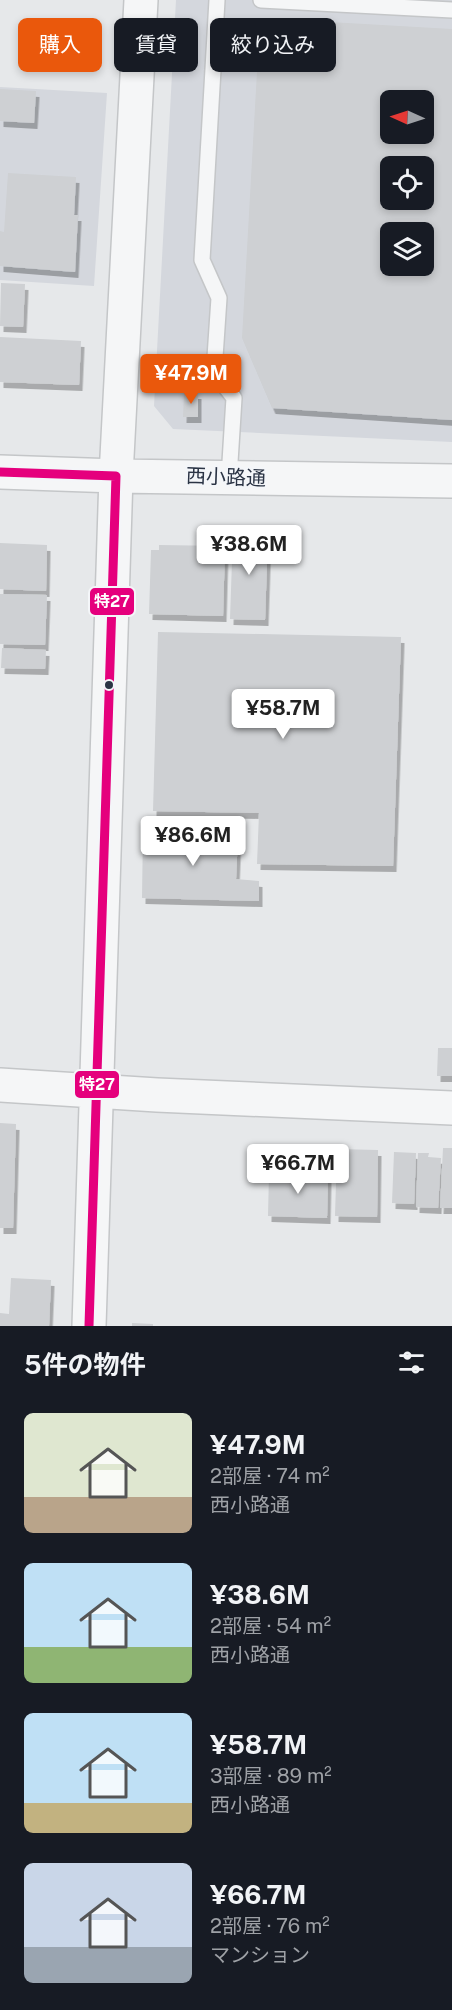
<!DOCTYPE html>
<html lang="ja">
<meta charset="utf-8">
<style>
:root{--surface:#171b24;--page:#242831;--text:#f1f3f6;--muted:#9ea1a6;--accent:#ea580c}
body{margin:0;font-family:"Public Sans","Noto Sans JP",sans-serif;background:var(--page);color:var(--text);height:100vh;display:flex;flex-direction:column;font-size:22px;white-space:nowrap}
*{box-sizing:border-box;margin:0}
p{font-size:20px;color:var(--muted)}
.icon{flex:none;width:33px;height:33px;fill:none;stroke:currentColor;stroke-width:2;stroke-linecap:round;stroke-linejoin:round}
.map{position:relative;height:1326px;overflow:hidden}
.drawer{display:flex;flex-direction:column;background:var(--surface);flex:1}
.drawer>*{flex:none}
.hud{position:absolute;left:18px;top:18px;width:417px;height:54px;display:flex;gap:12px}
.needle{width:39px;rotate:273deg}
.fabs{position:absolute;left:380px;top:90px;display:grid;gap:12px}
.fabs a{display:grid;place-items:center;width:54px;height:54px;border-radius:9px;background:var(--surface);box-shadow:0 3px 9px #0003;font-size:30px}
.price{position:absolute;translate:-50% -51px;padding:0 14px;border-radius:6px;background:#fff;color:#222;font-size:20px;line-height:39px;filter:drop-shadow(0 2px 3px #0008)}
.price::after{content:'';position:absolute;left:50%;top:36px;width:18px;height:14px;margin-left:-9px;background:inherit;clip-path:polygon(0 0,100% 0,50% 100%)}
.price.current{background:var(--accent);color:#fff}
ul{padding:0;list-style:none}
li{display:flex;align-items:center;gap:18px;height:150px;padding:0 24px}
li span{display:grid;place-items:center;flex:none;width:168px;height:120px;border-radius:9px;color:#555}
li>.icon{margin-inline-start:auto}
span .icon{width:72px;height:72px;fill:#fffc;stroke-width:1}
li b{font-size:26px}
h2{display:flex;justify-content:space-between;align-items:center;height:72px;padding:0 24px;font-size:26px}
.chip{padding:0 21px;border-radius:9px;background:var(--surface);box-shadow:0 3px 9px #0003;font-size:21px;line-height:54px}
.chip.current{background:var(--accent);color:#fff}
.map>svg:first-child{display:block}
.built{fill:#d4d7dd;fill-rule:evenodd}
.building{fill:#ced0d3;fill-rule:evenodd;filter:url(#shadow)}
.lines{fill:none;stroke-linecap:round;stroke-linejoin:round}
.service-casing{stroke:#c4c6c8;stroke-width:18}
.tertiary-casing{stroke:#c4c6c8;stroke-width:36}
.service{stroke:#f5f6f7;stroke-width:15}
.tertiary{stroke:#f5f6f7;stroke-width:33}
.bus-1-casing{stroke:#f4f6f9;stroke-width:14}
.bus-1{stroke:#e5007d;stroke-width:9}
.bus-dot{fill:#2b3445;stroke:#f4f6f9;stroke-width:2}
.labels{text-anchor:middle;dominant-baseline:central;stroke-width:5;stroke-linejoin:round;paint-order:stroke}
.street-label{font-size:20px;fill:#2b3445;stroke:#f4f6f9}
.line-badge{stroke:#f4f6f9;stroke-width:2}
.badge-label{font-size:16px;text-anchor:middle;font-weight:bold;fill:#fff}
</style>
<div class="map">
<svg width="452" height="1326" viewBox="0 0 452 1326">
<defs>
<filter id="shadow"><feDropShadow dx="3.5" dy="6" stdDeviation="0" flood-color="#0004"/></filter>
</defs>
<rect width="100%" height="100%" fill="#e6e8ea"/>
<!-- built -->
<path class="built" d="M176 0H452V442L173 429 154 406ZM390 100H423V134H390ZM390 166H423V200H390ZM390 232H423V266H390Z
M0 87 107 93 94 286 0 280Z"/>
<!-- building -->
<path class="building" d="M260 18 452 29V420L272 408 242 338ZM390 100H423V134H390ZM390 166H423V200H390ZM390 232H423V266H390Z
M0 89 36 91 34 123 0 121Z
M8 173 76 177 74 215H78L75 272 0 266V231L4 232Z
M1 283 25 284 23 327 0 326Z
M0 337 81 341 79 385 0 382Z
M184 393H198V417H183Z
M233 532 268 533 265 620 230 619Z
M0 543 47 545 46 591 0 589Z
M159 545 225 546 223 616 149 614 151 550H159Z
M0 594 47 595 45 645 0 644Z
M158 632 401 637 393 866 257 864 259 813 153 811Z
M2 648 46 650 45 669 1 668Z
M143 829 212 831V836H238L236 879 259 881V901L142 898Z
M438 1048H452V1076H437Z
M0 1123 16 1124 13 1228H0Z
M443 1148H452V1208H440Z
M337 1149 378 1150 377 1217 335 1216Z
M394 1152 416 1153 414 1204 392 1203Z
M418 1153H429L428 1157 441 1158 438 1208 416 1207Z
M269 1173 328 1174 327 1218 268 1216Z
M11 1278 51 1280 49 1326H0V1313L9 1314Z
M132 1323 153 1324V1326H132Z"/>
<g class="lines">
<defs>
<path id="service" d="M217 0 202 260 219 298 214 372 234 398 229 478
M261 0 452 10"/>
<path id="tertiary" d="M0 472 116 476 452 481
M0 1085 157 1095 452 1108
M89 1326 116 476 141 0"/>
</defs>
<!-- service casing -->
<use href="#service" class="service-casing"/>
<!-- tertiary casing -->
<use href="#tertiary" class="tertiary-casing"/>
<!-- service -->
<use href="#service" class="service"/>
<!-- tertiary -->
<use href="#tertiary" class="tertiary"/>
<defs>
<path id="bus-1" d="M0 472 116 476 89 1326"/>
</defs>
<!-- bus-1 casing -->
<use href="#bus-1" class="bus-1-casing"/>
<!-- bus-1 -->
<use href="#bus-1" class="bus-1"/>
</g>
<!-- markers -->
<circle class="bus-dot" cx="109" cy="685" r="5"/>
<g class="labels">
<!-- street labels -->
<g class="street-label">
<text transform="translate(226 477) rotate(2)">西小路通</text>
</g>
</g>
<g class="line-badge">
<rect x="89" y="587" width="46" height="29" rx="6" fill="#e5007d"/>
<rect x="74" y="1070" width="46" height="29" rx="6" fill="#e5007d"/>
</g>
<g class="badge-label">
<text x="112" y="607">特27</text>
<text x="97" y="1090">特27</text>
</g>
</svg>
<div class="fabs">
<a><svg class="needle" viewBox="-14 -14 28 28"><path d="M0-13l5 13h-10z" fill="#e53935"/><path d="M0 13l5-13h-10z" fill="#9ea1a6"/></svg></a>
<a><svg class="icon" aria-label="locate" viewBox="0 0 24 24"><circle cx="12" cy="12" r="6"/><path d="M12 2v4M12 18v4M2 12h4M18 12h4"/></svg></a>
<a><svg class="icon" aria-label="layers" viewBox="0 0 24 24"><path d="M12 4l9 5-9 5-9-5zM3 14l9 5 9-5"/></svg></a>
</div>
<b class="price current" style="left:191px;top:405px">¥47.9M</b>
<b class="price" style="left:249px;top:576px">¥38.6M</b>
<b class="price" style="left:283px;top:740px">¥58.7M</b>
<b class="price" style="left:193px;top:867px">¥86.6M</b>
<b class="price" style="left:298px;top:1195px">¥66.7M</b>
<div class="hud">
<a class="chip current">購入</a>
<a class="chip">賃貸</a>
<a class="chip">絞り込み</a>
</div>
</div>
<section class="drawer">
<h2>5件の物件<svg class="icon" aria-label="filters" viewBox="0 0 24 24"><path d="M4 7h16M4 17h16"/><circle cx="9" cy="7" r="2"/><circle cx="15" cy="17" r="2"/></svg></h2>
<ul>
<li><span style="background:linear-gradient(#dfe7d0 70%,#b9a48a 0)"><svg class="icon" aria-label="home" viewBox="0 0 24 24"><path d="M3 11l9-7 9 7M6 9v11h12V9"/></svg></span><div><b>¥47.9M</b><p>2部屋 · 74 m²</p><p>西小路通</p></div></li>
<li><span style="background:linear-gradient(#bfe0f5 70%,#8fb573 0)"><svg class="icon" aria-label="home" viewBox="0 0 24 24"><path d="M3 11l9-7 9 7M6 9v11h12V9"/></svg></span><div><b>¥38.6M</b><p>2部屋 · 54 m²</p><p>西小路通</p></div></li>
<li><span style="background:linear-gradient(#bfe0f5 75%,#c2b280 0)"><svg class="icon" aria-label="home" viewBox="0 0 24 24"><path d="M3 11l9-7 9 7M6 9v11h12V9"/></svg></span><div><b>¥58.7M</b><p>3部屋 · 89 m²</p><p>西小路通</p></div></li>
<li><span style="background:linear-gradient(#c9d6e8 70%,#9aa5b1 0)"><svg class="icon" aria-label="home" viewBox="0 0 24 24"><path d="M3 11l9-7 9 7M6 9v11h12V9"/></svg></span><div><b>¥66.7M</b><p>2部屋 · 76 m²</p><p>マンション</p></div></li>
</ul>
</section>
